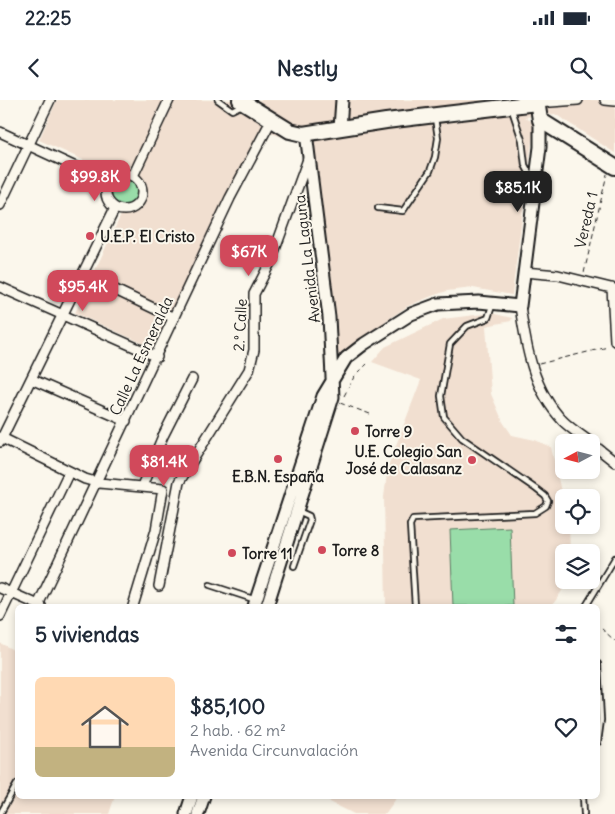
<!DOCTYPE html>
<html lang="es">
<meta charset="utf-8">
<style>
:root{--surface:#fff;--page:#f2f2f3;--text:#1f2937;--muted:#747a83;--accent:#d1495b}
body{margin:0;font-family:Delius,sans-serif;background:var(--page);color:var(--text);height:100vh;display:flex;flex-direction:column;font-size:19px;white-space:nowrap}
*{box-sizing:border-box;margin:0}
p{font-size:16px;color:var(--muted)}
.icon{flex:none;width:28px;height:28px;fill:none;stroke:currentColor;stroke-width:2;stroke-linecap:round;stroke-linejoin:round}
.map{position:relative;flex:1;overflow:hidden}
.panel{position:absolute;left:15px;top:504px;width:585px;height:195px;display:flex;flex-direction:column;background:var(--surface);border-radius:8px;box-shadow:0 2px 8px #0003}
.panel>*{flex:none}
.needle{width:32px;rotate:263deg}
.tools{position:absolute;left:555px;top:334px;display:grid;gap:10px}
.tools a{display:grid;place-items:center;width:45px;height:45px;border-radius:8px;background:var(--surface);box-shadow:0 2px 8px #0003;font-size:25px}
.price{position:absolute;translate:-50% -42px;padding:0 11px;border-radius:10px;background:var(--accent);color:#fff;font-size:16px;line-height:32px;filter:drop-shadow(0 1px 2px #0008)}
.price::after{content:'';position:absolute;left:50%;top:30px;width:15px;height:11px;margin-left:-8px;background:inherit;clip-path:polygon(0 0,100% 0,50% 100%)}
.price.active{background:#222;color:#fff}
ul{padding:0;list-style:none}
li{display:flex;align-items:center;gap:15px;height:125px;padding:0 20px}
li span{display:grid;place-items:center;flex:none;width:140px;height:100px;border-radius:8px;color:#555}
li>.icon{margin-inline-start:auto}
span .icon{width:60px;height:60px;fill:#fffc;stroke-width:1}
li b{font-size:21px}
h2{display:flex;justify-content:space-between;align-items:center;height:60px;padding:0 20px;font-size:21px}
.status{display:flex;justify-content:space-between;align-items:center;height:35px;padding:0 25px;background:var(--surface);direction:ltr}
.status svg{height:14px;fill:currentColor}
header{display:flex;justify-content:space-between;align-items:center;height:65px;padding:0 20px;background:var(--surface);font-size:22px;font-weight:700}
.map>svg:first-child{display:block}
.built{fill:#f1dfd0}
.green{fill:#99dda9;stroke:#5a7c62}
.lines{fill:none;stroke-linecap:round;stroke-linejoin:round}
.service-casing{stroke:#1c1c1c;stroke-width:8}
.minor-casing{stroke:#1c1c1c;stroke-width:12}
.tertiary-casing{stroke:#1c1c1c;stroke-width:15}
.secondary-casing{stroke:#1c1c1c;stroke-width:18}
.path{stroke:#1c1c1c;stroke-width:1;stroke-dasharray:5 4;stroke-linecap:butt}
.service{stroke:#fbf7ec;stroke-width:4.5}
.minor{stroke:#fbf7ec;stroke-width:9}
.tertiary{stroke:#fbf7ec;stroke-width:11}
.secondary{stroke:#fbf7ec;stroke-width:14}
.poi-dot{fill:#d1495b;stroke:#fbf7ec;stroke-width:2}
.labels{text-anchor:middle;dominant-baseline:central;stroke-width:4;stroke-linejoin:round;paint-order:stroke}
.street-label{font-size:15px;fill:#1c1c1c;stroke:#fbf7ec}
.poi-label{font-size:15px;font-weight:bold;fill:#1c1c1c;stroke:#fbf7ec;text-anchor:start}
</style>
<div class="status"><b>22:25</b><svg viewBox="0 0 49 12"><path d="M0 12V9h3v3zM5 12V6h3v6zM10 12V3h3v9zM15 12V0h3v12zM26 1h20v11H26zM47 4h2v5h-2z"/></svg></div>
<header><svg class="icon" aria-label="back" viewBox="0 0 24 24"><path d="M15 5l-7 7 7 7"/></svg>Nestly<svg class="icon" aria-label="search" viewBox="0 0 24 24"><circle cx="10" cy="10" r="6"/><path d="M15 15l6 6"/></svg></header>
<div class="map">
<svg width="615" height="714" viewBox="0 0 615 714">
<rect width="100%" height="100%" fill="#fbf7ec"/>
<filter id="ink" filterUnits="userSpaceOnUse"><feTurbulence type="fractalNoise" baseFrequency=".02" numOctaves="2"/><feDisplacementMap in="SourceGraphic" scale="10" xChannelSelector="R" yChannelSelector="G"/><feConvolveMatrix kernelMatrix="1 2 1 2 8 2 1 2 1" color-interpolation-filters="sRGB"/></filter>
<g filter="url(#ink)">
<!-- built -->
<path class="built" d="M57 0H615V53L555 14 524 17 531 21 534 25 512 195 473 188 447 191 432 196 408 206 387 220 339 259 311 46 261 30 158 250 75 213 121 115 140 107 145 93 141 80 136 75 120 70 112 73 39 40Z
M491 213 512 218 511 221 486 226 491 294 503 322 512 335 535 340 551 347 564 405 562 423 569 425 570 452H564V480H569L552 506H386L384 397 388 366 421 280 372 262 385 247 443 219Z
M0 543 17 552 18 696H115L109 714H0Z
M328 696H398L385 714H354L330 702Z"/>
<!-- green -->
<path class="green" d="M108 92a16 16 0 1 1 32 0a16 16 0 1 1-32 0Z
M510 427 513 506H453L450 430Z"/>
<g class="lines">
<defs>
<path id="service" d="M218 0 232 10 242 5
M511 7 522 40 525 65 533 80
M378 108 403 111 430 71 435 57 438 38 435 18
M294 466 310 420 309 416 298 411
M210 485 256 500
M415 506 410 425 413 419 535 413 546 406 548 401 545 396 536 389 462 338 444 317 441 296 450 244 467 226 488 218 493 203
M586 506 615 458
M598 564 601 620 598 642
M583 696 584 714
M0 714 17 684"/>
<path id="minor" d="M605 0 615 1
M537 3 578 0
M0 32 108 82
M106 92a18 18 0 1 1 36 0a18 18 0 1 1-36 0Z
M133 76 169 0
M0 105 50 0
M524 172 558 175 615 189
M84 175 174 218
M0 187 157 257
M612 188 615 241
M520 206C526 247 533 290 563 321 571 329 581 335 590 342
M31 279 126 321
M0 337 85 379 99 383 163 389 156 430 133 506
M0 342 115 108
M591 343 615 362
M142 386 163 336 192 279
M159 486 179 382 249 270 254 250V194L270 163 308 59
M0 488 41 506
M38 505 230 98 272 19
M0 516 69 372"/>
<path id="tertiary" d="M340 28 342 0
M254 506 323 296 346 258 364 244 411 214 438 204 479 202 520 206 540 47V20
M267 506 333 297 329 217 306 33
M186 714 192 696
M198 714 204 696"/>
<path id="secondary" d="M240 0 290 31 303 34 386 21 537 3
M537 0 540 20 615 67"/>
</defs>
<!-- service casing -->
<use href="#service" class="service-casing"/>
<!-- minor casing -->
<use href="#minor" class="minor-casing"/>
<!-- tertiary casing -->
<use href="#tertiary" class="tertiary-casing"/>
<!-- secondary casing -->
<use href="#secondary" class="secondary-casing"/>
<!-- path -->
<path class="path" d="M584 173 607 74
M539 264 608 247
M344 296 354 277 367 264
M340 303 370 314
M601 528 615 541"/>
<!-- service -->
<use href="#service" class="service"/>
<!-- minor -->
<use href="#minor" class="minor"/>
<!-- tertiary -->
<use href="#tertiary" class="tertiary"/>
<!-- secondary -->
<use href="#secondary" class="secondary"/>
</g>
</g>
<!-- markers -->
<g class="poi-dot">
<circle cx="90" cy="136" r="5"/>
<circle cx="355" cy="331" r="5"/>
<circle cx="278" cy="359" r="5"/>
<circle cx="472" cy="360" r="5"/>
<circle cx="322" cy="450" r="5"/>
<circle cx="232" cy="453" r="5"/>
</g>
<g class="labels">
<!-- street labels -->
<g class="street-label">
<text transform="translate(586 120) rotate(-77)">Vereda 1</text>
<text transform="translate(307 159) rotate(-97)">Avenida La Laguna</text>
<text transform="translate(240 225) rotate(-87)">2.° Calle</text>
<text transform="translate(141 256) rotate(-65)">Calle La Esmeralda</text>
</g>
<!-- poi labels -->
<g class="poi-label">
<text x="100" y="136">U.E.P. El Cristo</text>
<text x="365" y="331">Torre 9</text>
<text x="462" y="351" text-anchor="end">U.E. Colegio San<tspan x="462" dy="17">José de Calasanz</tspan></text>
<text x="278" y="376" text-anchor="middle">E.B.N. España</text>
<text x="332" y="450">Torre 8</text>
<text x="242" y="453">Torre 11</text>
</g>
</g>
</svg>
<div class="tools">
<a><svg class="needle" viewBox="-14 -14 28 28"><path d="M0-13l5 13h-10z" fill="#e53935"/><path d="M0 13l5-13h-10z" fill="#747a83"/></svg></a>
<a><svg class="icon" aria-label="locate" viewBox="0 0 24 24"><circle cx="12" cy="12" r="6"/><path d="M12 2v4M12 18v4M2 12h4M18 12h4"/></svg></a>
<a><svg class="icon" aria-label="layers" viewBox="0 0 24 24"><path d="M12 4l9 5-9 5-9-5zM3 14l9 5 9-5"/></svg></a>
</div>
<b class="price" style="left:95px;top:102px">$99.8K</b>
<b class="price active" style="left:518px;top:113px">$85.1K</b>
<b class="price" style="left:249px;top:177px">$67K</b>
<b class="price" style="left:83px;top:212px">$95.4K</b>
<b class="price" style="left:164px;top:387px">$81.4K</b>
<section class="panel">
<h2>5 viviendas<svg class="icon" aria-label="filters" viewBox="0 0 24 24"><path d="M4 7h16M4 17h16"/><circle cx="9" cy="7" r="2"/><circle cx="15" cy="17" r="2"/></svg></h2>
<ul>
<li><span style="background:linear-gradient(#ffd9b3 70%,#c2b280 0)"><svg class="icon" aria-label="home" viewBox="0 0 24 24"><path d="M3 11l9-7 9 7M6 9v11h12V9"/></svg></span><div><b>$85,100</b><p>2 hab. · 62 m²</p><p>Avenida Circunvalación</p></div><svg class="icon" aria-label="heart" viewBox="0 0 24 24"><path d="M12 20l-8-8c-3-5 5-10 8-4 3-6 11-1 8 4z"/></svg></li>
</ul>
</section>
</div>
